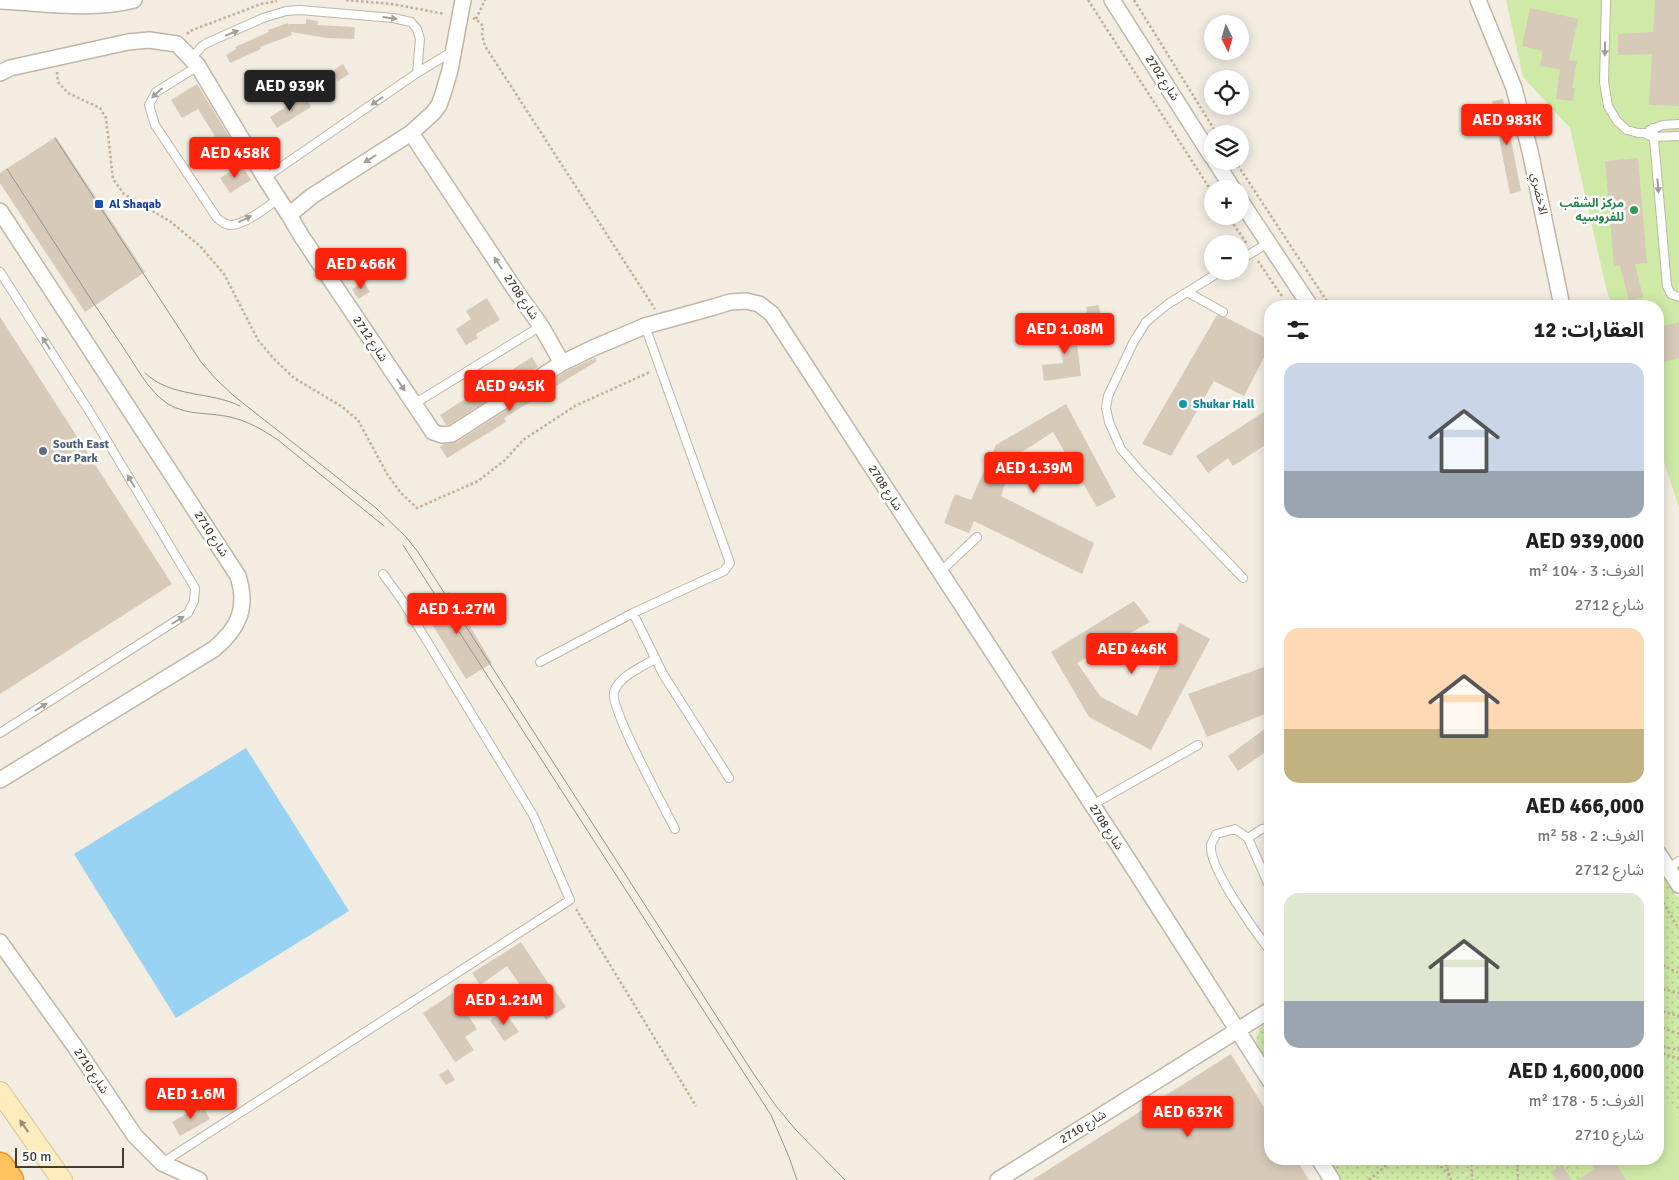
<!DOCTYPE html>
<html lang="ar">
<meta charset="utf-8">
<style>
:root{--surface:#fff;--page:#f2f2f2;--text:#202124;--muted:#757577;--accent:#ff230b}
body{margin:0;font-family:Signika,"Noto Sans Arabic",sans-serif;background:var(--page);color:var(--text);direction:rtl;height:100vh;display:flex;flex-direction:column;font-size:19px;white-space:nowrap}
*{box-sizing:border-box;margin:0}
p{font-size:16px;color:var(--muted)}
.icon{flex:none;width:28px;height:28px;fill:none;stroke:currentColor;stroke-width:2;stroke-linecap:round;stroke-linejoin:round}
.map{position:relative;flex:1;overflow:hidden;direction:ltr}
.details{position:absolute;left:1264px;top:300px;width:400px;height:865px;display:flex;flex-direction:column;background:var(--surface);border-radius:20px;box-shadow:0 2px 12px #0003;direction:rtl}
.details>*{flex:none}
.needle{width:32px;rotate:175deg}
.tools{position:absolute;left:1204px;top:15px;display:grid;gap:10px}
.tools a{display:grid;place-items:center;width:45px;height:45px;border-radius:50%;background:var(--surface);box-shadow:0 2px 12px #0003;font-size:25px}
.scale{position:absolute;left:15px;bottom:12px;width:109px;box-sizing:border-box;padding-left:5px;border:2px solid #443c32;border-top:0;font-size:14px;line-height:18px;white-space:nowrap;color:#443c32;-webkit-text-stroke:4px #fff;paint-order:stroke}
.price{position:absolute;translate:-50% -42px;padding:0 11px;border-radius:5px;background:var(--accent);color:#fff;font-size:16px;line-height:32px;filter:drop-shadow(0 1px 2px #0008)}
.price::after{content:'';position:absolute;left:50%;top:30px;width:15px;height:11px;margin-left:-8px;background:inherit;clip-path:polygon(0 0,100% 0,50% 100%)}
.price.on{background:#222;color:#fff}
ul{padding:0;list-style:none}
li{display:grid;align-content:center;gap:10px;height:265px;padding:0 20px}
li span{display:grid;place-items:center;height:155px;border-radius:15px;color:#555}
li>.icon{margin-inline-start:auto}
span .icon{width:90px;height:90px;fill:#fffc;stroke-width:1}
li b{font-size:21px}
h2{display:flex;justify-content:space-between;align-items:center;height:60px;padding:0 20px;font-size:21px}
.map>svg:first-child{display:block}
.grass{fill:url(#grass-dots)}
.pitch{fill:#cfeaa6}
.water{fill:#98d3f4}
.building{fill:#d7cab9}
.lines{fill:none;stroke-linecap:round;stroke-linejoin:round}
.lane-casing{stroke:#c1b6a7;stroke-width:10}
.street-casing{stroke:#c1b6a7;stroke-width:18}
.secondary-casing{stroke:#d9c18f;stroke-width:22}
.highway-casing{stroke:#e79626;stroke-width:29}
.path{stroke:#c1ae94;stroke-width:2.5;stroke-dasharray:2.5 2.5;stroke-linecap:butt}
.lane{stroke:#fff;stroke-width:8}
.street{stroke:#fff;stroke-width:15}
.secondary{stroke:#ffecbe;stroke-width:20}
.highway{stroke:#ffc25f;stroke-width:26}
.tram{stroke:#939393;stroke-width:1}
.oneway{fill:#a29e98}
.oneway2{fill:#988b71}
.transit-dot{fill:#1a4fb4;stroke:#fff;stroke-width:2}
.leisure-dot{fill:#2e9e5b;stroke:#fff;stroke-width:2}
.culture-dot{fill:#0f9aa8;stroke:#fff;stroke-width:2}
.service-dot{fill:#5c6f8a;stroke:#fff;stroke-width:2}
.labels{text-anchor:middle;dominant-baseline:central;stroke-width:5;stroke-linejoin:round;paint-order:stroke}
.street-label{font-size:12px;fill:#443c32;stroke:#fff}
.leisure-label{font-size:12px;font-weight:bold;fill:#27864d;stroke:#fff;text-anchor:end}
.transit-label{font-size:12px;font-weight:bold;fill:#164399;stroke:#fff;text-anchor:start}
.culture-label{font-size:12px;font-weight:bold;fill:#0d838f;stroke:#fff;text-anchor:start}
.service-label{font-size:12px;font-weight:bold;fill:#4e5e75;stroke:#fff;text-anchor:start}
</style>
<div class="map">
<svg width="1679" height="1180" viewBox="0 0 1679 1180">
<defs>
<pattern id="grass-dots" width="8" height="8" patternUnits="userSpaceOnUse" patternTransform="scale(1.25)"><rect width="8" height="8" fill="#cfeaa6"/><path d="M2 2h.1M6 6h.1" fill="none" stroke="#b3ca8f" stroke-width="1.8" stroke-linecap="round"/></pattern>
</defs>
<rect width="100%" height="100%" fill="#f2ece1"/>
<!-- grass -->
<path class="grass" d="M1658 866 1679 900V1180H1340L1327 1159H1658Z
M1270 1020V1072C1258 1054 1247 1035 1270 1020Z"/>
<!-- pitch -->
<path class="pitch" d="M1506 0H1679V508L1658 443V306H1612L1607 292 1570 128 1523 77Z
M1658 1087 1679 1118V1180H1588L1571 1159H1658Z"/>
<!-- water -->
<path class="water" d="M246 748 349 911 176 1018 74 854Z"/>
<!-- building -->
<path class="building" d="M1655 0H1679V106L1649 105 1652 54 1618 55V34L1653 32Z
M1530 8 1578 19 1569 60 1577 61 1572 88H1575L1573 101 1556 99 1560 69 1540 66 1543 51 1522 46Z
M306 19 318 21 317 25 355 27 354 39 327 38 291 32 292 35 260 47 261 49 230 63 226 55 236 49 235 47 269 32 268 30 288 23V25L289 24H306Z
M343 64 349 74 338 81 332 71Z
M197 84 236 148 226 154 198 109 182 118 171 100Z
M304 96 311 107 277 128 270 117Z
M1503 99 1521 191 1510 194 1492 101Z
M56 137 145 272 85 312 0 183V173Z
M1638 158 1647 263 1635 264 1643 297 1629 301 1620 266H1614L1605 161Z
M241 165 251 180 230 193 220 178Z
M364 282 370 292 358 299 352 289Z
M487 298 500 320 476 334 478 338 466 345 456 329 471 319 466 311Z
M1099 305 1102 325 1089 326 1086 307Z
M1217 315 1225 317 1270 340V346L1244 396 1214 381 1171 456 1142 444Z
M0 317 172 584 0 694Z
M1074 320 1081 376 1044 381 1042 365 1063 363 1057 322Z
M1679 322V358L1664 362 1658 339V327Z
M532 357 538 367 449 425H446L440 415Z
M595 358 597 361 504 418 506 422 447 458 440 447 444 444 457 442 567 371Z
M1066 404 1116 497 1097 507 1053 432 1014 457 1001 496 1094 543 1082 574 974 521 969 533 944 523 955 494 971 500 996 445Z
M1270 408V442L1233 466 1228 458 1208 473 1196 456Z
M449 592 492 663 466 679 422 608Z
M1134 601 1150 622 1077 663 1101 697 1137 716 1180 623 1210 639 1151 750 1089 717 1051 652Z
M1270 665V712L1207 737 1188 694Z
M1270 725V749L1238 771 1228 756Z
M521 942 550 986 551 985 566 1007 546 1020 529 996 528 997 507 966 480 985 472 973Z
M453 993 477 1029 465 1037 474 1050 455 1062 423 1013Z
M504 1011 519 1032 504 1041 490 1020Z
M1231 1054 1270 1117V1159H1296L1309 1180H1032Z
M448 1069 455 1080 446 1085 439 1075Z
M202 1105 210 1119 180 1136 172 1122Z
M1588 1159H1613L1626 1180H1577L1595 1169Z
M1562 1165 1572 1180H1556L1551 1172Z"/>
<g class="lines">
<defs>
<path id="lane" d="M1606 0 1604 82 1608 106 1617 121 1627 130 1638 133H1644L1653 137 1679 136
M192 58 202 46 207 43 263 18 286 11 300 10 393 18 411 22 417 29 420 39 417 73
M198 66 156 92 149 105 155 125 217 218C222 222 225 225 231 225 245 225 267 207 278 199
M1653 128 1667 286 1671 294 1679 297
M1650 130 1663 125 1679 124
M265 178 417 73 453 51
M1240 260 1268 243
M1221 271 1168 304 1146 322 1133 343 1108 396 1106 408 1109 422 1121 449 1140 471 1243 578
M0 272 91 414 195 588 194 601 188 613 0 733
M1187 292 1223 312
M414 404 541 326
M940 572 977 537
M633 613 663 674 729 778
M655 659C642 667 619 676 614 692 609 707 665 809 675 829
M540 662 633 613 724 571 730 563 645 326
M1092 805 1198 745
M1248 838 1262 829 1270 828
M1668 869 1679 861
M1270 888 1248 838 1235 829 1216 834C1215 838 1212 842 1211 845 1208 867 1256 933 1270 951
M162 1163 570 900 533 815 402 600 383 574"/>
<path id="street" d="M463 0 450 70 443 94 439 105 433 113 411 133 312 196 289 215 302 237 433 432 442 435 452 434 562 363 593 348 645 326 714 307 730 302 746 301 759 304 772 314 1127 858 1270 1081
M1112 0 1212 157
M1478 0 1514 88 1530 151 1562 306
M0 1C43 3 92 11 134 0
M0 73 10 68 128 42 149 40 177 44 198 66 265 178 289 215
M411 133 520 297 541 326 562 363
M1215 161 1233 189
M1240 200 1310 306
M0 211 238 576C248 608 239 628 214 649L0 780
M1658 853 1679 885
M0 942 76 1048 135 1136 162 1163 199 1180
M1319 1159 1332 1180
M998 1180 1270 1010"/>
<path id="secondary" d="M0 1092 62 1180"/>
<path id="highway" d="M0 1166 10 1180"/>
</defs>
<!-- lane casing -->
<use href="#lane" class="lane-casing"/>
<!-- street casing -->
<use href="#street" class="street-casing"/>
<!-- secondary casing -->
<use href="#secondary" class="secondary-casing"/>
<!-- highway casing -->
<use href="#highway" class="highway-casing"/>
<!-- path -->
<path class="path" d="M346 0 392 4 445 14
M1088 0 1212 192
M1134 0 1217 134
M473 18 476 19 483 26 482 35 485 46 655 309
M476 19 485 0
M187 34 190 31 261 4 277 1
M57 72 58 82 68 93 100 108 106 118 113 179 124 194 171 222 200 246 224 274 258 340 274 359 294 378 341 406 358 420 387 474 401 493 417 508 478 481 505 460 523 440 575 406 650 372
M1235 161 1330 306
M1228 216 1247 244
M1258 261 1281 295 1284 293
M1658 894 1679 929
M576 909 696 1106
M1658 956 1664 966 1679 973
M1658 988 1679 993
M1658 1010 1679 1016
M1658 1026 1679 1034
M1658 1048 1665 1047 1679 1050
M1658 1052 1679 1059
M1422 1159 1439 1165 1449 1175
M1444 1159 1451 1180
M1471 1159 1472 1180
M1517 1159 1518 1180
M1369 1180 1394 1159"/>
<!-- lane -->
<use href="#lane" class="lane"/>
<!-- street -->
<use href="#street" class="street"/>
<!-- secondary -->
<use href="#secondary" class="secondary"/>
<!-- highway -->
<use href="#highway" class="highway"/>
<!-- tram -->
<path class="tram" d="M55 138 201 362 216 379 234 396 376 508 406 537 418 552 753 1073 776 1106 795 1129 845 1180
M7 169C46 228 83 289 123 347 136 366 148 391 168 404 188 416 209 412 230 417 248 421 263 430 278 440L384 526
M145 373C171 398 210 391 240 406
M403 545 771 1115 789 1157 797 1180"/>
</g>
<!-- one-way arrows -->
<defs><path id="oneway-solid" d="M-6-.8H1V-3.2L6.5 0L1 3.2V.8H-6Z" transform="scale(1.25)"/></defs>
<g class="oneway">
<use href="#oneway-solid" transform="translate(390 18) rotate(7)"/>
<use href="#oneway-solid" transform="translate(232 33) rotate(-22)"/>
<use href="#oneway-solid" transform="translate(1605 49) rotate(91)"/>
<use href="#oneway-solid" transform="translate(157 93) rotate(137)"/>
<use href="#oneway-solid" transform="translate(377 101) rotate(145)"/>
<use href="#oneway-solid" transform="translate(370 159) rotate(148)"/>
<use href="#oneway-solid" transform="translate(1658 186) rotate(85)"/>
<use href="#oneway-solid" transform="translate(245 219) rotate(-27)"/>
<use href="#oneway-solid" transform="translate(498 263) rotate(-123)"/>
<use href="#oneway-solid" transform="translate(46 343) rotate(-123)"/>
<use href="#oneway-solid" transform="translate(401 385) rotate(56)"/>
<use href="#oneway-solid" transform="translate(131 481) rotate(-121)"/>
<use href="#oneway-solid" transform="translate(178 620) rotate(-32)"/>
<use href="#oneway-solid" transform="translate(41 707) rotate(-32)"/>
</g>
<use class="oneway2" href="#oneway-solid" transform="translate(24 1126) rotate(-125)"/>
<!-- markers -->
<rect class="transit-dot" x="94" y="199" width="10" height="10" rx="2.5"/>
<circle class="leisure-dot" cx="1634" cy="210" r="5"/>
<circle class="culture-dot" cx="1183" cy="404" r="5"/>
<circle class="service-dot" cx="43" cy="451" r="5"/>
<g class="labels">
<!-- street labels -->
<g class="street-label">
<text transform="translate(1162 78) rotate(57)">شارع 2702</text>
<text transform="translate(1539 194) rotate(78)">الاخضري</text>
<text transform="translate(521 297) rotate(56)">شارع 2708</text>
<text transform="translate(370 339) rotate(56)">شارع 2712</text>
<text transform="translate(885 488) rotate(57)">شارع 2708</text>
<text transform="translate(211 534) rotate(57)">شارع 2710</text>
<text transform="translate(1106 827) rotate(57)">شارع 2708</text>
<text transform="translate(91 1071) rotate(56)">شارع 2710</text>
<text transform="translate(1083 1127) rotate(-32)">شارع 2710</text>
</g>
<!-- leisure labels -->
<g class="leisure-label">
<text x="1624" y="203">مركز الشقب<tspan x="1624" dy="14">للفروسيه</tspan></text>
</g>
<!-- transit labels -->
<g class="transit-label">
<text x="109" y="204">Al Shaqab</text>
</g>
<!-- culture labels -->
<g class="culture-label">
<text x="1193" y="404">Shukar Hall</text>
</g>
<!-- service labels -->
<g class="service-label">
<text x="53" y="444">South East<tspan x="53" dy="14">Car Park</tspan></text>
</g>
</g>
</svg>
<div class="tools">
<a><svg class="needle" viewBox="-14 -14 28 28"><path d="M0-13l5 13h-10z" fill="#e53935"/><path d="M0 13l5-13h-10z" fill="#757577"/></svg></a>
<a><svg class="icon" aria-label="locate" viewBox="0 0 24 24"><circle cx="12" cy="12" r="6"/><path d="M12 2v4M12 18v4M2 12h4M18 12h4"/></svg></a>
<a><svg class="icon" aria-label="layers" viewBox="0 0 24 24"><path d="M12 4l9 5-9 5-9-5zM3 14l9 5 9-5"/></svg></a>
<a>+</a>
<a>−</a>
</div>
<div class="scale">50 m</div>
<b class="price on" style="left:290px;top:112px">AED 939K</b>
<b class="price" style="left:1507px;top:146px">AED 983K</b>
<b class="price" style="left:235px;top:179px">AED 458K</b>
<b class="price" style="left:361px;top:290px">AED 466K</b>
<b class="price" style="left:1065px;top:355px">AED 1.08M</b>
<b class="price" style="left:510px;top:412px">AED 945K</b>
<b class="price" style="left:1034px;top:494px">AED 1.39M</b>
<b class="price" style="left:457px;top:635px">AED 1.27M</b>
<b class="price" style="left:1132px;top:675px">AED 446K</b>
<b class="price" style="left:504px;top:1026px">AED 1.21M</b>
<b class="price" style="left:191px;top:1120px">AED 1.6M</b>
<b class="price" style="left:1188px;top:1138px">AED 637K</b>
<section class="details">
<h2>العقارات: 12<svg class="icon" aria-label="filters" viewBox="0 0 24 24"><path d="M4 7h16M4 17h16"/><circle cx="9" cy="7" r="2"/><circle cx="15" cy="17" r="2"/></svg></h2>
<ul>
<li><span style="background:linear-gradient(#c9d6e8 70%,#9aa5b1 0)"><svg class="icon" aria-label="home" viewBox="0 0 24 24"><path d="M3 11l9-7 9 7M6 9v11h12V9"/></svg></span><div><b>AED 939,000</b><p>الغرف: 3 · 104 m²</p><p>شارع 2712</p></div></li>
<li><span style="background:linear-gradient(#ffd9b3 65%,#c2b280 0)"><svg class="icon" aria-label="home" viewBox="0 0 24 24"><path d="M3 11l9-7 9 7M6 9v11h12V9"/></svg></span><div><b>AED 466,000</b><p>الغرف: 2 · 58 m²</p><p>شارع 2712</p></div></li>
<li><span style="background:linear-gradient(#dfe7d0 70%,#9aa5b1 0)"><svg class="icon" aria-label="home" viewBox="0 0 24 24"><path d="M3 11l9-7 9 7M6 9v11h12V9"/></svg></span><div><b>AED 1,600,000</b><p>الغرف: 5 · 178 m²</p><p>شارع 2710</p></div></li>
</ul>
</section>
</div>
